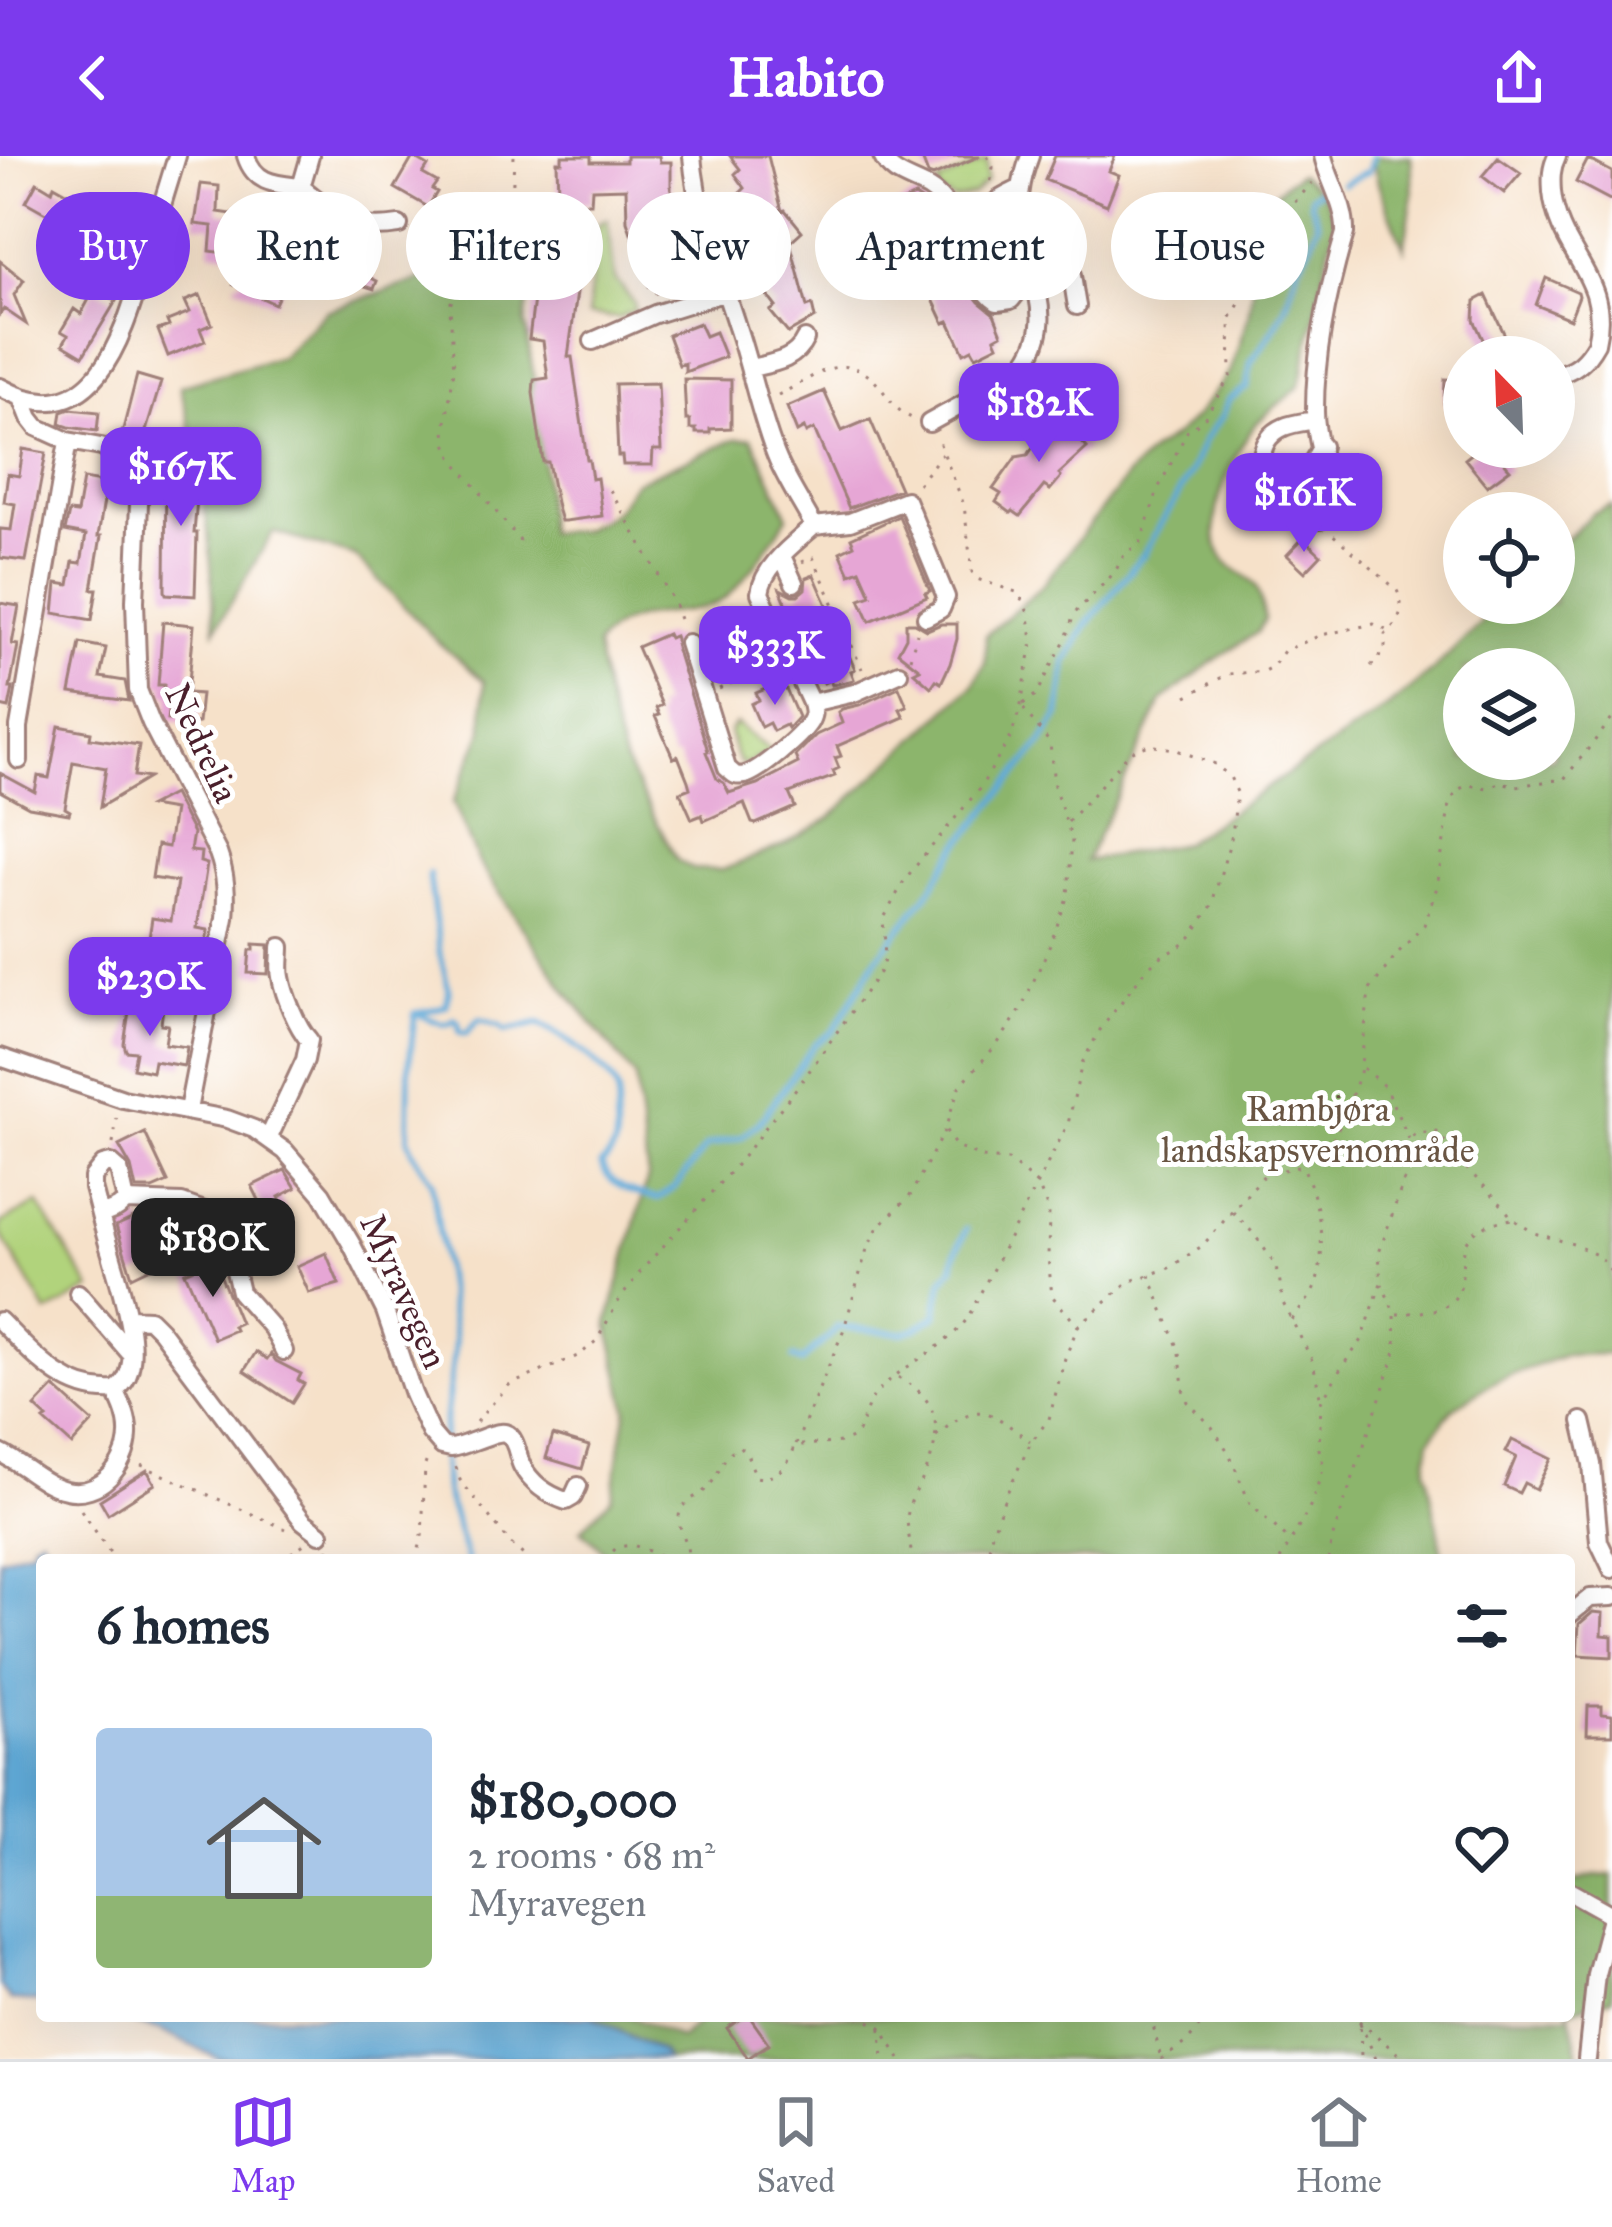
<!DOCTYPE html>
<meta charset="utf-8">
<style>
:root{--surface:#fff;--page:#f6f6f7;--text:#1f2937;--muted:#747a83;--line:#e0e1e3;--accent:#7c3aed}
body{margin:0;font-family:"IM FELL Great Primer",serif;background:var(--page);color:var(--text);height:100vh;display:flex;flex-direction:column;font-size:45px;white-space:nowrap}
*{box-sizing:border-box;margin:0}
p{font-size:39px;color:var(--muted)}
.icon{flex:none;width:66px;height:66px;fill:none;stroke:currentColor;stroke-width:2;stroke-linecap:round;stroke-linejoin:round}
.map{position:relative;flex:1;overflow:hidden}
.drawer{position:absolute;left:36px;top:1398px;width:1539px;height:468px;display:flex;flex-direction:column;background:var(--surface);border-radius:12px;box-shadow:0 12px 48px #0002}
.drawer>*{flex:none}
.top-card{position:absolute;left:36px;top:36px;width:1542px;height:108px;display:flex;gap:24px}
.needle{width:78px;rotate:337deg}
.fabs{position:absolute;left:1443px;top:180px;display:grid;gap:24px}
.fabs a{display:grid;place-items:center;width:132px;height:132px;border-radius:50%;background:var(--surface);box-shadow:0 12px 48px #0002;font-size:60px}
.price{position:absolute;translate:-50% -102px;padding:0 27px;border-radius:24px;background:var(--accent);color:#fff;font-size:39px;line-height:78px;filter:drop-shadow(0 3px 6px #0008)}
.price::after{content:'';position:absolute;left:50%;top:72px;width:36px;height:27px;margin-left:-18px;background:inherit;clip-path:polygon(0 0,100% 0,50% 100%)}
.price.current{background:#222;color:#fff}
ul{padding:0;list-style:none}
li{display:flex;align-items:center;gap:36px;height:300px;padding:0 60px}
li+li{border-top:3px solid var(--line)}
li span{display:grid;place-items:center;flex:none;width:336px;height:240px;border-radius:12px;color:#555}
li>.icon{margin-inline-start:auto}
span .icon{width:144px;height:144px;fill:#fffc;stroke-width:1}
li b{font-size:51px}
h2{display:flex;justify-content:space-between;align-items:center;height:144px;padding:0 60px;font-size:51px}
.tag{padding:0 42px;border-radius:54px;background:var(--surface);box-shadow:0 12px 48px #0002;font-size:42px;line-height:108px}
.tag.current{background:var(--accent);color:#fff}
header{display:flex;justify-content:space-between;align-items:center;height:156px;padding:0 60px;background:var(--accent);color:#fff;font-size:54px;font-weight:700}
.dock{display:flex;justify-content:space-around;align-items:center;height:168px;border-top:3px solid var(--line);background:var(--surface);font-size:33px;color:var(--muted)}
.dock a{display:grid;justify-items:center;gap:6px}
.dock .current{color:var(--accent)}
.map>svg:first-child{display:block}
.green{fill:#b1d37c;stroke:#7e7954;stroke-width:3}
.forest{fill:#8cb56c;stroke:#6b6a4c;stroke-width:3;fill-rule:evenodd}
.water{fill:#60aad8;stroke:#556482;stroke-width:3}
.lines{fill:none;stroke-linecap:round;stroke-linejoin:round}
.stream{stroke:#60aad8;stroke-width:6}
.building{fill:#e6a6d5}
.minor-casing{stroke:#a0807a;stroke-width:22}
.path{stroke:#a0807a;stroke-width:3;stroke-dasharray:3 9;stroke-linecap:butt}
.minor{stroke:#fff;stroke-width:16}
.labels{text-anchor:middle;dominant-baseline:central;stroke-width:10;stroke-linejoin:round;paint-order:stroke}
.street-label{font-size:36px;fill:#4a1f2b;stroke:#fff}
.park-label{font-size:36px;fill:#695543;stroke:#fff}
</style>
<header><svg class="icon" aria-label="back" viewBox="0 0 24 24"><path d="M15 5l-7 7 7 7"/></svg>Habito<svg class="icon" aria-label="share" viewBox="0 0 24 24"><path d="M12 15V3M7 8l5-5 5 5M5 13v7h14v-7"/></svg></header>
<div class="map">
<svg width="1612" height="1903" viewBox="0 0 1612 1903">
<rect width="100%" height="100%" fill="#fff"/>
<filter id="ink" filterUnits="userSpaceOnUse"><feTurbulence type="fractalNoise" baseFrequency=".00833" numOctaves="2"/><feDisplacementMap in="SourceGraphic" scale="24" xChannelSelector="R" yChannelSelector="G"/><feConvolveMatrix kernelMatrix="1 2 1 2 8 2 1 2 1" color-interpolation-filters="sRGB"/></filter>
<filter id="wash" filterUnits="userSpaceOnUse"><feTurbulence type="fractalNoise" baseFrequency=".004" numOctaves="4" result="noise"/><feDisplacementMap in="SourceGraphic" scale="48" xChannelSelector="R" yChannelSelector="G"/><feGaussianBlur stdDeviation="2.7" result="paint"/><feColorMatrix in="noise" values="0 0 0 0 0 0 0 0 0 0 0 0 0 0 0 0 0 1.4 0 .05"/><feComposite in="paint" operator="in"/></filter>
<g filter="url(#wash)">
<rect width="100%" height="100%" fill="#f6e1c9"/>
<!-- green -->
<path class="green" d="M987 4V25L973 39 954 44 941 37 938 27Z
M607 63 615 123 634 147 635 154 619 162 588 159 598 68Z
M736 568 771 595 747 608H741L735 598 729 576Z
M38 1047 91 1133 47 1157 0 1077V1068Z"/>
<!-- forest -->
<path class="forest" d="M1371 0H1411L1413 39 1404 93 1379 30Z
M1300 18C1322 34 1327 40 1335 66L1300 229C1286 245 1264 256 1252 273 1231 302 1200 371 1224 404 1232 414 1246 418 1254 428 1260 436 1262 453 1265 463L1258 476 1212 506 1162 545 1086 705 1184 687 1388 551 1432 515 1501 447H1554V395L1593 357 1612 349V1198L1565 1199 1495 1225 1453 1252 1430 1283 1426 1312 1444 1404H614L581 1374 612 1341 627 1252 608 1167 648 1021 635 921 566 835 479 707 453 646 483 575 484 525 440 488 355 400 273 376 215 474 210 392 200 311 180 230 281 201 326 155 422 123 455 71 550 72 532 104 525 168 541 264 547 377 583 374 614 356 635 326 735 283 752 282 788 360C775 381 739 437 717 447 678 464 627 447 596 490L606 542 624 605 677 704 693 713 723 714 786 688 829 663 973 529 985 507 986 479 1042 430 1128 319 1152 295 1177 278 1196 260 1230 216 1248 161 1265 48 1285 27ZM1464 513H1554V603H1464Z
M1612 1719V1842L1569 1854 1580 1903H666L661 1896 590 1860H629L681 1883 704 1860H1569V1727L1595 1720Z"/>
<!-- water -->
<path class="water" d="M41 1380 50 1398 57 1404H42V1846L10 1844 0 1829V1402L32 1392 33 1385Z
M106 1860H590L662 1896 666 1903H220L158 1874Z"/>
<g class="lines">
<!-- stream -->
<path class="stream" d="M1343 28 1368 16 1373 0
M417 857 446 850 449 834 440 799 429 718
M793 1202 802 1206C812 1192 829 1185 837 1171L903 1177 916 1173 936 1160 942 1125 953 1111 955 1099 966 1073
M443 1283 455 1186 432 1026 413 996 408 983 409 910 415 857 443 868 451 867 454 863 458 866 460 876 467 877 479 863 501 870 505 875 539 867C559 877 613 914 618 937 620 946 616 956 616 966 617 985 617 996 601 1008 609 1031 635 1038 658 1043L675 1031 707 990 742 981 759 967 815 888 833 876 877 802 926 740 958 690 1041 588 1059 560 1066 506 1086 470 1143 399 1190 318 1204 284 1223 259 1228 244 1247 231 1251 206 1274 173 1286 149 1298 110 1308 95 1318 67 1310 46 1311 39 1326 31
M442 1295 446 1337 467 1404"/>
</g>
<g id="blocks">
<!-- building -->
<path class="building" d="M562 0H591V6H626V0H659L660 6H671V58L695 122 660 136 656 137 653 128 649 130 627 65 626 32 592 33 591 47H562V38H558L557 6H562Z
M730 0H768L782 55 785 54 802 75 790 86 807 151 812 149 815 162 788 177 770 155 776 151 766 138 771 133 761 119 766 114 756 101 762 96 754 68 744 55 750 50 740 37 745 32 735 18 740 13Z
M934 0H980L933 20 928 18 923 5Z
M1055 0H1115L1109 15 1119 19 1107 49 1045 24Z
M413 1 428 10 423 18 437 26 432 33 437 36 428 51 395 32Z
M1498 1 1521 17 1504 37 1482 20Z
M1588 3 1612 16V45L1576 26Z
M37 26 52 35 54 29 72 39 58 64 26 46Z
M201 28 219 30 218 56 245 60 239 99 210 95 212 70 195 68Z
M915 40 929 49 938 68 941 67 969 133 979 146 994 158 1002 178 995 182 998 189 976 200 972 193 964 197 949 165 944 167 902 77 896 80 884 54Z
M549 68 585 73 583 88 579 87 575 117 579 118V122L568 201H572L587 304H589L592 323 597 322 602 360 565 365H561L557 352 548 306H543L533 237 534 224 548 222 543 185 529 183 541 86H547Z
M278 83 300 95 275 148 234 129 251 117 258 121 271 103H268Z
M0 105 24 124 14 139 26 168 4 153 0 158Z
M336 105 377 125 374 133 331 119Z
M1546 122 1578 136 1579 140 1570 163 1536 149Z
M95 132 116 145 83 200 63 188 68 179 61 175 74 153 81 158Z
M200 139 212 168 200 173 205 185 168 200 158 174 169 170 167 165 190 156 185 145Z
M1486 139 1509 188 1515 201H1491L1474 164 1475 145Z
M699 167 705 180 715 176 725 201 685 216V207L679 209 668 179Z
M137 219 161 226 146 275 163 290 151 304 142 295 132 293 120 285Z
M684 223 731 224V272L710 273V277H696V273H690V264H686Z
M1445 223 1464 224V248L1444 247Z
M658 227 661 294H653L652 309H623L622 300H618L615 228Z
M824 235 842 275 870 263 900 333 849 352 814 273 806 277 804 272 797 276 787 251Z
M70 253 99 256 97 275 69 271 60 268 62 256Z
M1058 258 1082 283 1080 284 1087 292 1059 318 1061 321 1050 334 1044 330 1020 360 1013 355 1011 357 996 346 1001 338 993 333 1016 301 1028 299 1038 283 1036 273 1040 267 1048 266Z
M1480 291H1490L1510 313 1487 330 1465 303Z
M23 293 46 297 26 405 0 402V373L11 374 15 348 4 346 8 318 19 320Z
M166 306 197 308 194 343H197L194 377H197L195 440 166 438 165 435Z
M83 323 107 327 98 380H101L92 433H97L92 464 54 457 57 427 69 429 73 406 81 407 86 379 65 375 69 356 77 357Z
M899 360 930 435 925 437 927 441 870 465 860 443 871 439 860 414 850 418 840 396 854 389 851 382Z
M1303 382 1321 399 1305 416 1287 399Z
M814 419 855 513 851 515 854 523 850 525 832 529 830 524 824 527 821 518 818 519 780 433 792 439H798L805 433 806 422Z
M0 447 19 450 12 488 18 489 10 532H13L9 552 0 550Z
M163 466 194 469 188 537 201 538 198 567 167 564 170 539H163L164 529H158Z
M906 467H915L927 474 941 468H957V483L950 508 941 527 936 524 931 531 914 516 920 513 898 496 906 481Z
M730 468 732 472 738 470 751 501 745 503 747 507 727 516 724 511 715 515 711 505 708 507 702 488 712 483 710 477Z
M667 478 669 482 675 480 676 483V491L708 595 706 596 717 623 724 627 729 637 757 628 798 607 795 600 816 579 842 567 838 556 842 553 859 549 899 531 907 550 900 553 904 561 837 590 841 600 835 602 839 612 833 615 835 620 789 637 795 651 756 668 752 667 744 647 704 665 702 659 692 663 680 636 690 632 688 625 678 600 673 602 655 560 659 559 656 552 662 549 637 491Z
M80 487 106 492 100 521 125 525 129 545 70 537Z
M777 528 778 531 784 529 798 561 788 572 786 569 773 575 769 567 761 571 751 548 759 544 756 537Z
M59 570 91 576 90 582 139 589 134 620 149 622 100 651 106 612 73 606 65 652 70 655 69 658 29 651 0 635V617L35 636 38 620 49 622Z
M173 638 193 677 190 695 201 696 200 706 207 708 197 772 208 774 201 818 195 817 191 843 166 839 171 811 148 805 142 799 144 789H148L152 762 171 765 177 726 152 722 157 689 168 691 174 654 150 650Z
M254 788 269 789 268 818 248 817 250 794H254Z
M136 848 163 852 161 868 168 869 165 888 187 891 184 910 154 905 152 916 133 912 136 896 126 895 124 888 130 849Z
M145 977 168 1026 152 1033H136L131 1011 119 990Z
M285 1014 296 1032 279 1041 287 1057 270 1066 252 1030Z
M138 1060 155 1095 159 1093 165 1105 132 1121 116 1070Z
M326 1097 339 1128 309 1137 297 1110Z
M206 1107 211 1119 219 1116 240 1167 233 1170 235 1174 214 1183 185 1116Z
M256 1196 267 1203 271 1198 276 1205 301 1218 298 1224 304 1228 292 1247 244 1215Z
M54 1231 93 1266 72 1289 44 1264 47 1262 35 1251Z
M553 1279 589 1290 582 1313 546 1302Z
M1512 1284 1551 1303 1536 1333 1524 1327 1519 1337 1504 1330 1516 1301 1506 1296Z
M147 1314 155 1328 108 1358 100 1344Z
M1593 1456 1603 1457 1602 1479 1612 1480V1501L1577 1499 1579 1468Z
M1588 1550H1602V1558L1612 1559V1579H1587Z
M744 1860H749L769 1888 748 1902 727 1872Z"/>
</g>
</g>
<g filter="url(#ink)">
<use href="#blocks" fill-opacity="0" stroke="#a0807a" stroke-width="3"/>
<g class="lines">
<defs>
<path id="minor" d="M246 0C255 28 275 28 301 31L310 0
M882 0C894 26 925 22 942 44 964 73 969 127 997 146L1011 144 1015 139V131L989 66C988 45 1003 41 1019 33
M301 31C339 60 349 77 399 69
M1021 67C1030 69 1043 69 1051 73 1070 82 1073 131 1077 150
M593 185 655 158 726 136
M751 212C772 207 795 205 805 183
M1554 219C1575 215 1586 205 1596 187 1612 121 1558 98 1552 36 1551 22 1551 12 1557 0
M0 231C96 284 124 176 145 107 155 71 166 36 177 0
M22 242 30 262 37 271 68 285 101 291 121 300 130 312 139 347 135 445 138 534 151 567 218 697C226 719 227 738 225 762L188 954
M1315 264C1305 266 1293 267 1284 271 1258 282 1255 315 1274 332 1301 332 1309 311 1322 290
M929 267 1014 220C1062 171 1032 131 1022 76 1017 48 1020 26 1030 0
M1320 364C1337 321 1314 294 1315 253 1315 193 1328 134 1345 77 1346 50 1329 26 1323 0
M814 370 850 366 906 344 946 441 941 453 926 461
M782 400 794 427
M688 487 727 612C734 618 734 621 745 619 760 615 800 581 809 567 814 558 813 557 811 547L760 437C763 410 795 387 814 370 802 348 788 327 778 304 760 262 752 215 737 171 719 114 697 60 692 0
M811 547 854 537 899 517
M19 604V571L68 285
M0 901 123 943 227 963 254 973 285 995 322 1038 352 1089 385 1155 413 1238 430 1276 442 1290 451 1292C464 1291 496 1274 505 1277 517 1281 517 1300 522 1310 531 1327 548 1339 566 1345L573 1341 578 1330
M269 981 305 904 309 884C297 871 284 839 281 821 279 812 281 801 281 791
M126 1045 182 1047 210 1057 220 1066 226 1077 240 1136 272 1172 284 1195
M78 1137 130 1197
M130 1162 149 1163 160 1174 303 1365 320 1378
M0 1165C32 1197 65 1238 115 1234
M1582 1265 1592 1308 1599 1386 1612 1413
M0 1297C22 1307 42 1329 66 1334 99 1342 127 1310 128 1279 129 1263 122 1248 115 1234 151 1214 119 1129 111 1098 104 1076 99 1054 93 1032V1021L103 1009 111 1007 119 1014 126 1045 118 1052 101 1059
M1569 1459 1590 1442 1612 1441
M1569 1735 1612 1759
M1587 1903 1596 1818 1612 1758"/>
</defs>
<!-- minor casing -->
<use href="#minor" class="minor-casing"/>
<!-- path -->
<path class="path" d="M514 0 511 71 504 83 463 119 452 141 450 152 454 214 445 273 446 287 453 303 521 386
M987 0 993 11 990 29
M778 239C815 222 845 189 880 231 891 245 897 256 914 263
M918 328 942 298
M610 334 674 446 682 469
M802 406 813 401 862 513
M910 502 917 477
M1371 510 1385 495V479L1387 477
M719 533 775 505
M1187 540 1228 518 1264 515 1273 510 1284 495 1321 479 1374 468 1388 475C1402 464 1405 447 1396 433L1331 377
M1023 548 1037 538 1067 480 1074 458 1115 416 1125 397 1140 388 1159 331 1188 274 1203 264 1231 219 1230 163 1269 98 1295 46 1312 27
M1363 912 1385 931 1409 983
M113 988 117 962
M1233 1056 1254 1078 1271 1102 1279 1120 1283 1147 1313 1206 1321 1245
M1149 1119 1180 1196 1183 1233 1188 1246 1212 1271 1229 1297 1250 1348 1289 1384
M1397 1158C1412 1156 1431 1157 1445 1150 1485 1128 1430 1073 1513 1063
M1292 1164C1299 1154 1309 1144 1314 1133 1329 1098 1319 1044 1303 1011
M1078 1170 1128 1126 1169 1112 1202 1090 1265 1018 1302 1010 1325 993 1336 979 1360 918 1369 835 1396 799 1424 769 1437 731 1449 652 1456 635 1467 629 1488 632 1501 626 1516 630 1564 623 1612 563
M898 1221C942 1244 943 1277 924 1320 919 1331 910 1343 908 1356 905 1369 912 1388 911 1404
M476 1266 509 1229 580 1199 597 1184 618 1146 640 1116 737 1008 805 921 883 811 885 788 883 764 905 723 980 632 1011 581 1021 549 1032 486 1029 459 1019 437 977 423 972 416 964 349 938 283
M936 1280C981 1242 987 1254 1030 1285
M796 1288 844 1173 867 1093 878 1071 910 1040 944 975
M141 1309 286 1373
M456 1311 460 1324 511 1388 529 1404
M81 1354 115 1404
M327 1393 343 1404
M281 1404 304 1388
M416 1404 422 1382 425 1309 429 1299
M605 1404 617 1391 633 1389 672 1404
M682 1404 687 1402C690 1387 680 1378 679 1364 678 1343 701 1342 710 1329 721 1315 723 1299 739 1290L747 1298 756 1321C777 1325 789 1308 795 1290 818 1286 836 1291 856 1280 864 1266 866 1248 877 1236 904 1207 943 1195 967 1163L1068 968 1082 907 1100 874 1147 812 1162 800 1179 792 1191 781 1211 751 1232 679 1237 636 1230 621 1215 608 1174 593 1149 589 1130 596 1068 666
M987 1404 992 1377 1005 1341 1031 1286 1049 1263 1065 1202 1078 1170 1052 1140 1048 1101 1049 1056 1038 1029 1008 1004 983 1002 956 991 945 973 959 931 998 887 1020 855 1050 789 1068 739 1072 684 1054 630 1050 587 1022 551
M1280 1404 1309 1353 1324 1311 1319 1293 1321 1246 1343 1209 1362 1184 1381 1127 1379 1097 1407 1015 1409 984 1416 978 1437 976 1467 1013 1496 1042 1513 1063 1534 1077 1573 1088 1599 1100 1612 1117
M1328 1404 1332 1383 1396 1195 1395 1158 1382 1128
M858 1860 881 1871 900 1903
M880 1860 883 1903
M1151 1860 1161 1903
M1360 1860 1361 1903
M1359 1865 1404 1903
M1360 1867 1376 1903
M1161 1903C1179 1892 1197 1881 1204 1860"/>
<!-- minor -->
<use href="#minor" class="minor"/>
</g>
</g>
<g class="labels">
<!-- street labels -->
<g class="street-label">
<text transform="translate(202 587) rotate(65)">Nedrelia</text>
<text transform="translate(404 1135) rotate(66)">Myravegen</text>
</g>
<!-- park labels -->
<g class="park-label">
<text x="1318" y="953">Rambjøra<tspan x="1318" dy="41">landskapsvernområde</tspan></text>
</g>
</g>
</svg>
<div class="fabs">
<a><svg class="needle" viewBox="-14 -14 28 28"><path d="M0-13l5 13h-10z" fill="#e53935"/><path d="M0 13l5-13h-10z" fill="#747a83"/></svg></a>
<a><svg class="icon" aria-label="locate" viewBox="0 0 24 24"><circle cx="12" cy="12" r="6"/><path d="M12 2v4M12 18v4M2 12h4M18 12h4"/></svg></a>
<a><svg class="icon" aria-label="layers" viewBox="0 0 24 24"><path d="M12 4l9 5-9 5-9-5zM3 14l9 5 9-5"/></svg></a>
</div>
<b class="price" style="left:1039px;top:309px">$182K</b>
<b class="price" style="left:181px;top:373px">$167K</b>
<b class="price" style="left:1304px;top:399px">$161K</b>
<b class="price" style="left:775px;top:552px">$333K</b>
<b class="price" style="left:150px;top:883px">$230K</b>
<b class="price current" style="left:213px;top:1144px">$180K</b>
<div class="top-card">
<a class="tag current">Buy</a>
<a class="tag">Rent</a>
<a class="tag">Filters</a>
<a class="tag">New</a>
<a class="tag">Apartment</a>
<a class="tag">House</a>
</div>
<section class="drawer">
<h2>6 homes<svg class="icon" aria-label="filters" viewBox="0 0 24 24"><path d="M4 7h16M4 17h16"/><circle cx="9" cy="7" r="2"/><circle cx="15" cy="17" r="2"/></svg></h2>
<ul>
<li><span style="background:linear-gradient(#a9c7e8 70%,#8fb573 0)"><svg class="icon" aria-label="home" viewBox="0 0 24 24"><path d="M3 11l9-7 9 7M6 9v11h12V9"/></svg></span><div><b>$180,000</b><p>2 rooms · 68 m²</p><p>Myravegen</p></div><svg class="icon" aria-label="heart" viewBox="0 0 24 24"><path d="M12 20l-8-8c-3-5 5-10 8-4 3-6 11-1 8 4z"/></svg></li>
</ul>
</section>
</div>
<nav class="dock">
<a class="current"><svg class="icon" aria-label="map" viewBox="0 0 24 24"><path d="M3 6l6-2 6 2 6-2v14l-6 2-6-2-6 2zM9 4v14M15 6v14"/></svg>Map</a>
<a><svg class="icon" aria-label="saved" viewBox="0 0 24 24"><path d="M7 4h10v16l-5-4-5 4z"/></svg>Saved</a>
<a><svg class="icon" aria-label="home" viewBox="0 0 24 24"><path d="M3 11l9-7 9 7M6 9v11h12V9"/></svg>Home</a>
</nav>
